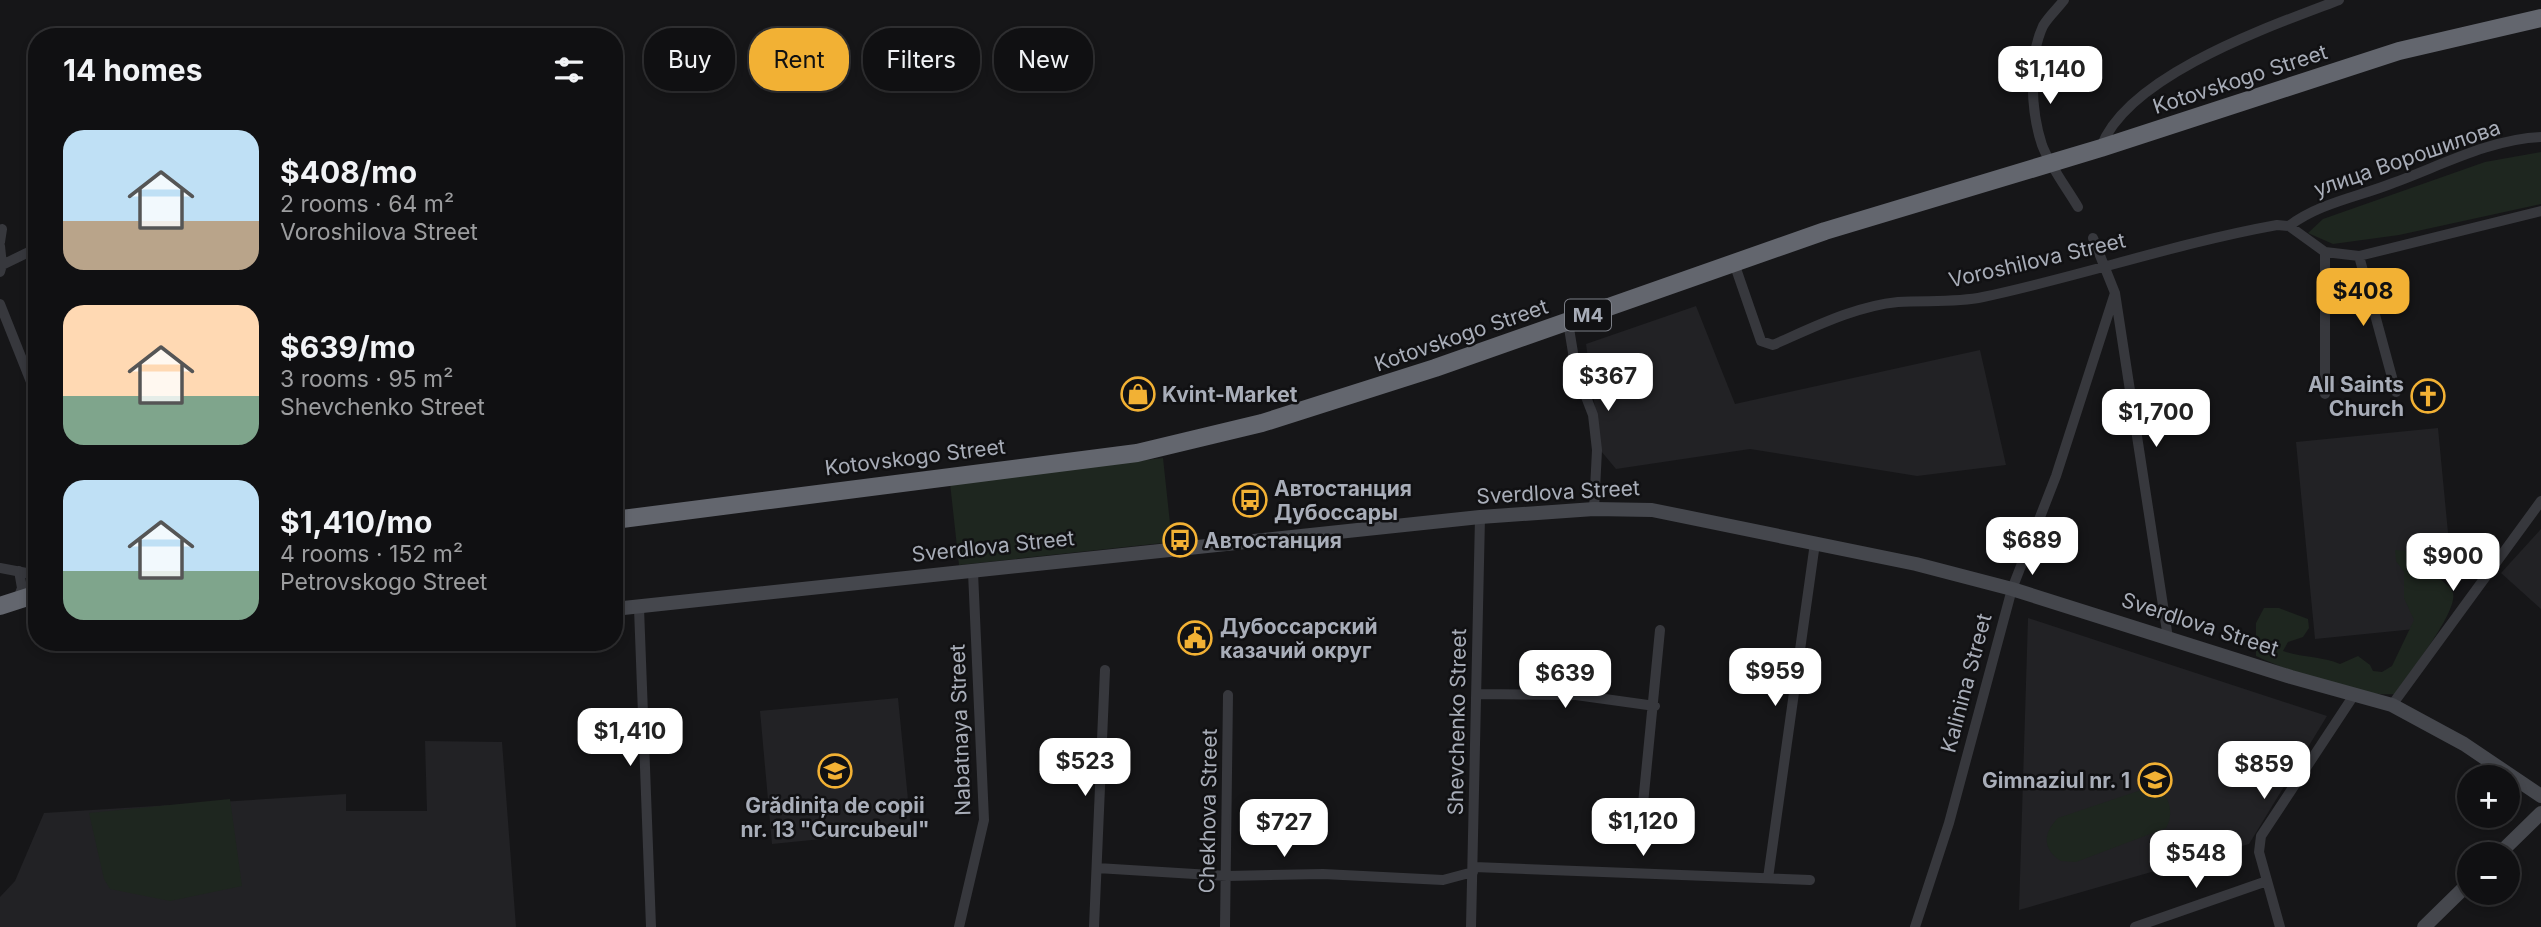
<!DOCTYPE html>
<meta charset="utf-8">
<style>
:root{--surface:#101012;--page:#19191b;--text:#f1f3f6;--muted:#9c9d9f;--line:#303032;--accent:#f2b134}
body{margin:0;font-family:Inter,sans-serif;background:var(--page);color:var(--text);height:100vh;display:flex;flex-direction:column;font-size:26px;white-space:nowrap}
*{box-sizing:border-box;margin:0}
p{font-size:23px;color:var(--muted)}
.icon{flex:none;width:38px;height:38px;fill:none;stroke:currentColor;stroke-width:2;stroke-linecap:round;stroke-linejoin:round}
.map{position:relative;flex:1;overflow:hidden}
.panel{position:absolute;left:28px;top:28px;width:595px;height:623px;display:flex;flex-direction:column;background:var(--surface);border-radius:28px;box-shadow:0 4px 10px #0003,0 0 0 2px var(--line)}
.panel>*{flex:none}
.top-card{position:absolute;left:644px;top:28px;width:665px;height:63px;display:flex;gap:14px}
.controls{position:absolute;left:2457px;top:765px;display:grid;gap:14px}
.controls a{display:grid;place-items:center;width:63px;height:63px;border-radius:50%;background:var(--surface);box-shadow:0 4px 10px #0003,0 0 0 2px var(--line);font-size:35px}
.price{position:absolute;translate:-50% -60px;padding:0 16px;border-radius:14px;background:#fff;color:#222;font-size:23px;line-height:46px;filter:drop-shadow(0 2px 4px #0008)}
.price::after{content:'';position:absolute;left:50%;top:42px;width:21px;height:16px;margin-left:-10px;background:inherit;clip-path:polygon(0 0,100% 0,50% 100%)}
.price.selected{background:var(--accent);color:#111}
ul{padding:0;list-style:none}
li{display:flex;align-items:center;gap:21px;height:175px;padding:0 35px}
li span{display:grid;place-items:center;flex:none;width:196px;height:140px;border-radius:21px;color:#555}
li>.icon{margin-inline-start:auto}
span .icon{width:84px;height:84px;fill:#fffc;stroke-width:1}
li b{font-size:30px}
h2{display:flex;justify-content:space-between;align-items:center;height:84px;padding:0 35px;font-size:30px}
.chip{padding:0 24px;border-radius:28px;background:var(--surface);box-shadow:0 4px 10px #0003,0 0 0 2px var(--line);font-size:24px;line-height:63px}
.chip.selected{background:var(--accent);color:#111}
.map>svg:first-child{display:block}
.built{fill:#222225}
.green{fill:#1e261f}
.lines{fill:none;stroke-linecap:round;stroke-linejoin:round}
.street{stroke:#37383d;stroke-width:10}
.secondary{stroke:#45474d;stroke-width:14}
.highway{stroke:#63666e;stroke-width:18}
.labels{text-anchor:middle;dominant-baseline:central;stroke-width:5;stroke-linejoin:round;paint-order:stroke}
.shield{fill:#111113;stroke:#7b7e86;stroke-width:2}
.shield-label{font-size:19px;font-weight:bold;fill:#a8adb8}
.street-label{font-size:21px;fill:#a8adb8;stroke:#111113}
.poi-label{font-size:21px;font-weight:bold;fill:#a8adb8;stroke:#111113;text-anchor:start}
</style>
<div class="map">
<svg width="2541" height="927" viewBox="0 0 2541 927">
<rect width="100%" height="100%" fill="#161618"/>
<!-- built -->
<path class="built" d="M1696 306 1735 404 1980 350 2006 465 1917 476 1750 449 1616 469 1601 451 1586 344Z
M2438 428 2449 543 2417 546 2425 628 2315 639 2296 442Z
M2541 529V609L2501 573Z
M2028 618 2327 716 2249 844 2019 910Z
M898 698 911 830 772 844 760 711Z
M425 741 502 742 516 927H0V897L15 881 44 813 346 794V811H427Z"/>
<!-- green -->
<path class="green" d="M2541 152V204L2399 235 2333 244 2308 233 2323 219 2485 162Z
M1163 458 1172 542 959 565 950 483Z
M2395 550C2422 553 2432 544 2451 568L2449 577H2438C2443 582 2451 587 2453 593 2458 613 2407 675 2395 694 2357 697 2291 672 2256 656V623L2264 608H2279L2308 619 2309 628 2303 637 2288 642 2283 651C2302 658 2322 656 2340 664L2358 656 2370 665 2373 671 2382 672 2392 666 2414 620 2404 598V572L2396 561Z
M2153 786C2169 792 2175 813 2166 828L2076 862 2061 861C2042 849 2043 833 2058 818Z
M230 799 242 886 170 901 110 889 104 879 89 813Z"/>
<g class="lines">
<!-- street -->
<path class="street" d="M2064 0C2058 8 2048 17 2043 26 2028 58 2031 112 2042 145 2050 166 2066 187 2078 207
M2101 147C2128 75 2271 26 2339 0
M2289 226C2319 203 2358 197 2393 183 2440 166 2490 139 2541 137
M2093 238 2115 293 2168 638
M0 242 2 229
M0 246 2 265
M2359 256 2396 392
M1734 263 1761 341 1773 345C1812 328 1855 306 1898 302 1927 300 1955 303 1983 297 2082 276 2177 243 2277 225L2289 226 2325 252 2359 256 2541 211
M0 272 2 265 37 248
M0 304 37 397
M1568 322 1576 371 1593 415 1597 450 1594 509
M2325 394V252
M0 568 37 575
M18 599 22 588 19 571
M639 608 651 927
M1476 694 1576 695 1655 706
M2392 705 2541 501
M1643 804 1660 630
M1474 867 1810 880
M1097 868 1227 876 1323 874 1443 880 1473 872
M1768 878 1815 543
M959 927 984 820 973 572
M1094 927 1105 670
M1225 927 1228 695
M1471 927 1480 517
M1915 927 1949 823 2012 589 2056 476 2115 293
M2135 927 2267 881
M2280 927 2259 852 2261 836 2354 695"/>
<!-- secondary -->
<path class="secondary" d="M614 609 1480 517 1594 509 1652 510 1916 564 2012 589 2291 677 2392 705 2464 744 2541 796
M2499 854 2541 813
M2424 927 2469 883"/>
<!-- highway -->
<path class="highway" d="M614 520 1137 453 1262 423 1435 368 1825 231 2101 148 2399 51 2541 18
M0 606 37 594"/>
</g>
<!-- icons -->
<defs>
<symbol id="shop-ring" viewBox="-11 -11 22 22"><circle r="9.5" fill="#111113" stroke="#f2b134" stroke-width="1.5"/><path d="M-5-2.5h2.3a2.7 3.5 0 0 1 5.4 0H5L5.5 6h-11ZM-1.5-2.5h3a1.5 2.3 0 0 0-3 0Z" fill="#f2b134"/></symbol>
<symbol id="church-ring" viewBox="-11 -11 22 22"><circle r="9.5" fill="#111113" stroke="#f2b134" stroke-width="1.5"/><path d="M-1.2-6h2.4v3.5h3.3v2.4h-3.3V6h-2.4V-.1h-3.3v-2.4h3.3Z" fill="#f2b134"/></symbol>
<symbol id="bus-ring" viewBox="-11 -11 22 22"><circle r="9.5" fill="#111113" stroke="#f2b134" stroke-width="1.5"/><path d="M-5-6H5V4H4V6H2V4H-2V6H-4V4H-5ZM-3.5-4V0h7V-4ZM-3.5 1.2v1.5H-2V1.2ZM2 1.2v1.5H3.5V1.2Z" fill="#f2b134"/></symbol>
<symbol id="civic-ring" viewBox="-11 -11 22 22"><circle r="9.5" fill="#111113" stroke="#f2b134" stroke-width="1.5"/><path d="M-.6-6.5H3V-4.5H.6V-3L4-1V1h2V6H-6V1h2V-1L-.6-3ZM-1.2 2.5V6h2.4V2.5Z" fill="#f2b134"/></symbol>
<symbol id="school-ring" viewBox="-11 -11 22 22"><circle r="9.5" fill="#111113" stroke="#f2b134" stroke-width="1.5"/><path d="M0-5L7-2L0 1L-7-2ZM-4 1L0 2.5L4 1V4Q0 6-4 4Z" fill="#f2b134"/></symbol>
</defs>
<g fill-rule="evenodd">
<use href="#shop-ring" x="1119" y="375" width="38" height="38"/>
<use href="#church-ring" x="2409" y="377" width="38" height="38"/>
<use href="#bus-ring" x="1231" y="481" width="38" height="38"/>
<use href="#bus-ring" x="1161" y="521" width="38" height="38"/>
<use href="#civic-ring" x="1176" y="619" width="38" height="38"/>
<use href="#school-ring" x="816" y="752" width="38" height="38"/>
<use href="#school-ring" x="2136" y="761" width="38" height="38"/>
</g>
<g class="labels">
<!-- shield labels -->
<rect class="shield" x="1565" y="299.5" width="46" height="31" rx="5"/>
<g class="shield-label">
<text x="1588" y="315">M4</text>
</g>
<!-- street labels -->
<g class="street-label">
<text transform="translate(2240 79) rotate(-18)">Kotovskogo Street</text>
<text transform="translate(2407 158) rotate(-19)">улица Ворошилова</text>
<text transform="translate(2037 260) rotate(-13)">Voroshilova Street</text>
<text transform="translate(1461 335) rotate(-19)">Kotovskogo Street</text>
<text transform="translate(915 457) rotate(-7)">Kotovskogo Street</text>
<text transform="translate(1558 492) rotate(-3)">Sverdlova Street</text>
<text transform="translate(993 546) rotate(-6)">Sverdlova Street</text>
<text transform="translate(2200 624) rotate(18)">Sverdlova Street</text>
<text transform="translate(1966 683) rotate(-75)">Kalinina Street</text>
<text transform="translate(1457 722) rotate(-89)">Shevchenko Street</text>
<text transform="translate(960 730) rotate(-92)">Nabatnaya Street</text>
<text transform="translate(1208 811) rotate(-89)">Chekhova Street</text>
</g>
<!-- poi labels -->
<g class="poi-label">
<text x="2404" y="384" text-anchor="end">All Saints<tspan x="2404" dy="24">Church</tspan></text>
<text x="1162" y="394">Kvint-Market</text>
<text x="1274" y="488">Автостанция<tspan x="1274" dy="24">Дубоссары</tspan></text>
<text x="1204" y="540">Автостанция</text>
<text x="1220" y="626">Дубоссарский<tspan x="1220" dy="24">казачий округ</tspan></text>
<text x="2130" y="780" text-anchor="end">Gimnaziul nr. 1</text>
<text x="835" y="805" text-anchor="middle">Grădinița de copii<tspan x="835" dy="24">nr. 13 "Curcubeul"</tspan></text>
</g>
</g>
</svg>
<div class="controls">
<a>+</a>
<a>−</a>
</div>
<b class="price" style="left:2050px;top:106px">$1,140</b>
<b class="price selected" style="left:2363px;top:328px">$408</b>
<b class="price" style="left:1608px;top:413px">$367</b>
<b class="price" style="left:2156px;top:449px">$1,700</b>
<b class="price" style="left:2032px;top:577px">$689</b>
<b class="price" style="left:2453px;top:593px">$900</b>
<b class="price" style="left:1775px;top:708px">$959</b>
<b class="price" style="left:1565px;top:710px">$639</b>
<b class="price" style="left:630px;top:768px">$1,410</b>
<b class="price" style="left:1085px;top:798px">$523</b>
<b class="price" style="left:2264px;top:801px">$859</b>
<b class="price" style="left:1643px;top:858px">$1,120</b>
<b class="price" style="left:1284px;top:859px">$727</b>
<b class="price" style="left:2196px;top:890px">$548</b>
<div class="top-card">
<a class="chip">Buy</a>
<a class="chip selected">Rent</a>
<a class="chip">Filters</a>
<a class="chip">New</a>
</div>
<section class="panel">
<h2>14 homes<svg class="icon" aria-label="filters" viewBox="0 0 24 24"><path d="M4 7h16M4 17h16"/><circle cx="9" cy="7" r="2"/><circle cx="15" cy="17" r="2"/></svg></h2>
<ul>
<li><span style="background:linear-gradient(#bfe0f5 65%,#b9a48a 0)"><svg class="icon" aria-label="home" viewBox="0 0 24 24"><path d="M3 11l9-7 9 7M6 9v11h12V9"/></svg></span><div><b>$408/mo</b><p>2 rooms · 64 m²</p><p>Voroshilova Street</p></div></li>
<li><span style="background:linear-gradient(#ffd9b3 65%,#7fa58c 0)"><svg class="icon" aria-label="home" viewBox="0 0 24 24"><path d="M3 11l9-7 9 7M6 9v11h12V9"/></svg></span><div><b>$639/mo</b><p>3 rooms · 95 m²</p><p>Shevchenko Street</p></div></li>
<li><span style="background:linear-gradient(#bfe0f5 65%,#7fa58c 0)"><svg class="icon" aria-label="home" viewBox="0 0 24 24"><path d="M3 11l9-7 9 7M6 9v11h12V9"/></svg></span><div><b>$1,410/mo</b><p>4 rooms · 152 m²</p><p>Petrovskogo Street</p></div></li>
</ul>
</section>
</div>
